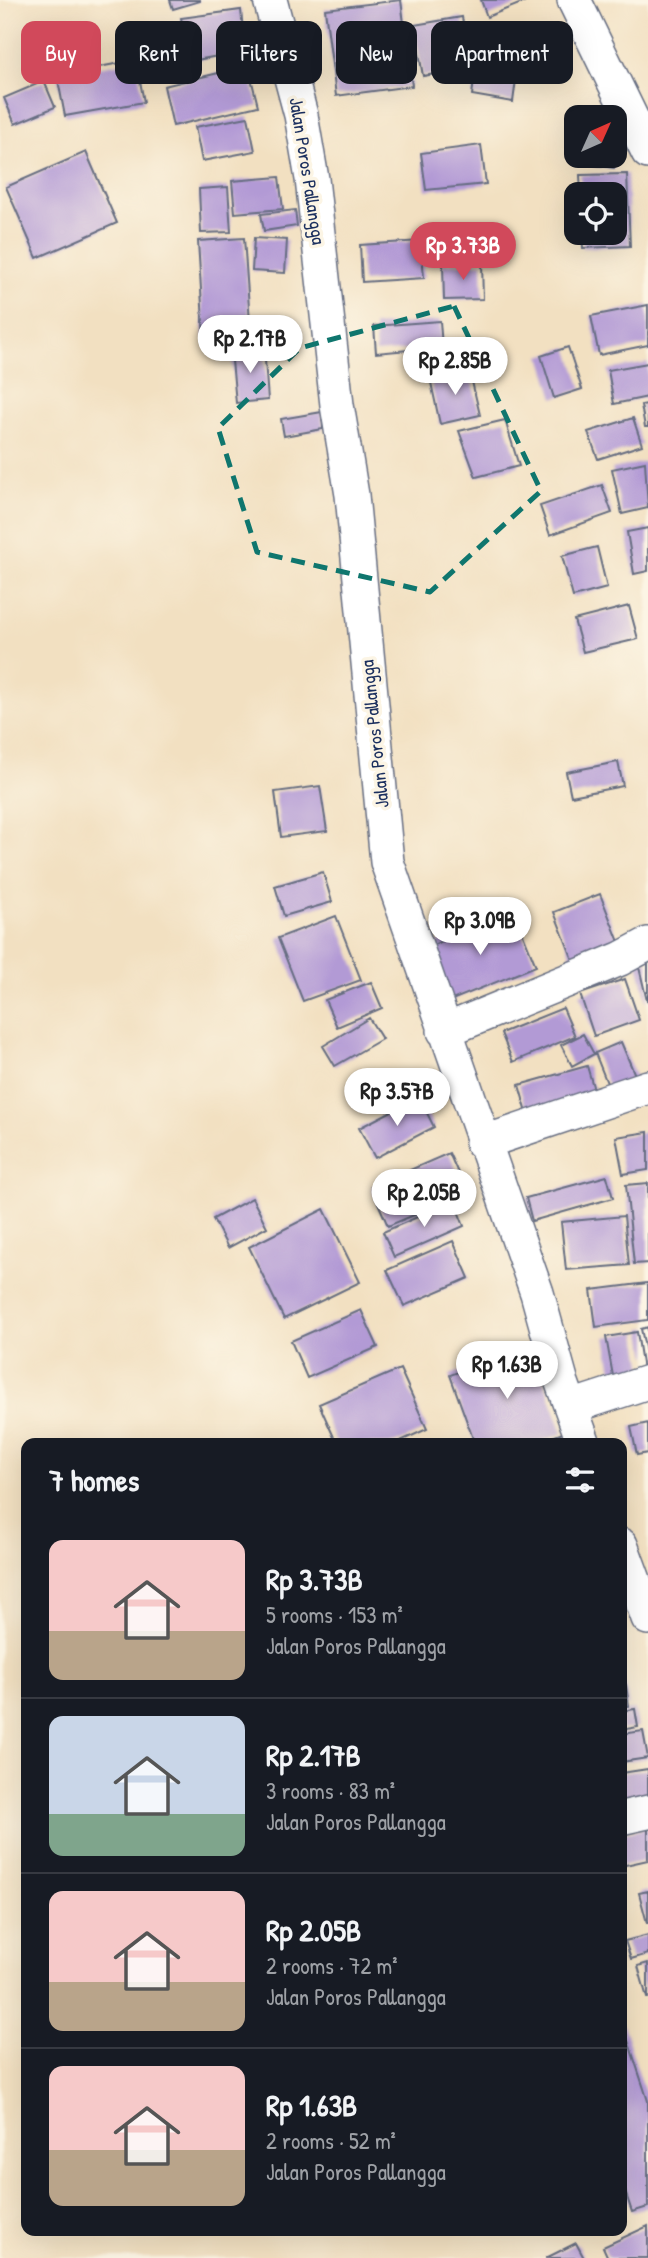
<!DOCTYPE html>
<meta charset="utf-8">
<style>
:root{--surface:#171b24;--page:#20242c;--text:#f1f3f6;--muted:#9ea1a6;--line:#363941;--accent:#d1495b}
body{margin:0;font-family:"Patrick Hand",sans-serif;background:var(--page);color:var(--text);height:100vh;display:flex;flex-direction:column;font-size:26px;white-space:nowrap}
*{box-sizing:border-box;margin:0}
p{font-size:23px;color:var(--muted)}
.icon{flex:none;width:38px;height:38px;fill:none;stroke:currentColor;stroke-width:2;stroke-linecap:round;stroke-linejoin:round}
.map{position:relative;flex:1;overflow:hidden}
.details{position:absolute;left:21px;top:1438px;width:606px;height:798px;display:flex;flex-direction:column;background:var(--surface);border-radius:14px;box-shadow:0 7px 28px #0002}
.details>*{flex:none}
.banner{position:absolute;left:21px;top:21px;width:607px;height:63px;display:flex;gap:14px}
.needle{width:46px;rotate:45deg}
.buttons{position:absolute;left:564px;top:105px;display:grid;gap:14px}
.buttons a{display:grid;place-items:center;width:63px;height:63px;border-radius:14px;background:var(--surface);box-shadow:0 7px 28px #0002;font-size:35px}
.price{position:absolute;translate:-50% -60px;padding:0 16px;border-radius:24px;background:#fff;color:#222;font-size:23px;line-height:46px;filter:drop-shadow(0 2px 4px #0008)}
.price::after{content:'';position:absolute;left:50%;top:42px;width:21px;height:16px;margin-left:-10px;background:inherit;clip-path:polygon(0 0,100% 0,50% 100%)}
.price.current{background:var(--accent);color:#fff}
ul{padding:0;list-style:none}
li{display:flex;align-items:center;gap:21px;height:175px;padding:0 28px}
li+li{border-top:2px solid var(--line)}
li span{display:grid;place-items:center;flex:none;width:196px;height:140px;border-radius:14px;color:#555}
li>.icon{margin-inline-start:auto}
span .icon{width:84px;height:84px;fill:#fffc;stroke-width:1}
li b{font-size:30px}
h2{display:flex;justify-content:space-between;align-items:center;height:84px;padding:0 28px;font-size:30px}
.chip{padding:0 24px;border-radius:14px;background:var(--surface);box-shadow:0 7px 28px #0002;font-size:24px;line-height:63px}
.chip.current{background:var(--accent);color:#fff}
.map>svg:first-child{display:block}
.building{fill:#b29ad5}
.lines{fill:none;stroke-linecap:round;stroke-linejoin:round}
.minor-casing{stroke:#666d81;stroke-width:36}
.minor{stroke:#fff;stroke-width:33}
.marked{fill:none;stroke:#0f766e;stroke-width:5;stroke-dasharray:14 9;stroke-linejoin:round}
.labels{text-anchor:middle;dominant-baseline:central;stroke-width:7;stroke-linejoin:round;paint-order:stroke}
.street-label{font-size:19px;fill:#1b2f5e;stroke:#fcf5e5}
</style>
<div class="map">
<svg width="648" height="2258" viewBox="0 0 648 2258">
<rect width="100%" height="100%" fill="#fcf5e5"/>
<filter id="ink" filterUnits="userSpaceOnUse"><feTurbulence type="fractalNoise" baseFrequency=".0143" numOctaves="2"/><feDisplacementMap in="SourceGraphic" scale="14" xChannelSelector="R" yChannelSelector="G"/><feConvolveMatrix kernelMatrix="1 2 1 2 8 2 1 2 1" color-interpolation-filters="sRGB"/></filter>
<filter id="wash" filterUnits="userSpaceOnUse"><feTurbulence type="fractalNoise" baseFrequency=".00686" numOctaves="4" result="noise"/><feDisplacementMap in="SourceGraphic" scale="28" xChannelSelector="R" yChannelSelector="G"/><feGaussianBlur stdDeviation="1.57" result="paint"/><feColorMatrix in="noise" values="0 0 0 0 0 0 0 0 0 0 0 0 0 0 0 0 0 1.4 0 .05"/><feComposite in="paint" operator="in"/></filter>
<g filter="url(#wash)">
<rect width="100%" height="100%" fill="#f2e0c1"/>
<g id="blocks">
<!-- building -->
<path class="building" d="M170 0H200V1L173 9Z
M401 0 412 86 336 96 325 9Z
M481 0H529L487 17Z
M241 10 245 51 191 61 181 18Z
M462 17 471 68 423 76 414 25Z
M480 36 521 42 513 102 472 95Z
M136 60 144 102 65 116 57 75Z
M248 66 258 106 173 126 164 86Z
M44 81 55 107 15 124 4 98Z
M248 117 255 151 202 161 195 127Z
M614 136H618L616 155 614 154Z
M481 145 486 184 426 190 421 153Z
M86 152 117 223 37 258 6 187Z
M580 156H616L614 168 580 163Z
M627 174 630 246 583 248 582 233H614V194H581L580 175Z
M279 177 283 209 235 213 232 181Z
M228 187 231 232 201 233 199 189Z
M295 210 297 226 264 231 261 214Z
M244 238 251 336 204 338 198 241Z
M254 238 287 240 285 273 252 271Z
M421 241 424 278 362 282 360 245Z
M482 263 483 299 444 300 443 264Z
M648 305V345L599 355 591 316Z
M440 321 442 347 376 353 374 326Z
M264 347 268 400 236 403 231 350Z
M568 347 582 389 554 398 541 356Z
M648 363V397L614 404 608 370Z
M469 369 480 415 440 424 430 378Z
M648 404V427H645L641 405Z
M322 412 323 429 284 436 281 419Z
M633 418 642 445 598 459 588 432Z
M505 420 519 466 476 477 459 431Z
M645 462 648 508 622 514 612 469Z
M602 485 612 513 550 535 540 506Z
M648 528V571L634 574 627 532Z
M597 547 607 588 573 597 562 556Z
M629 606 638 639 583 652 574 620Z
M618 762 623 786 571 796 566 772Z
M320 786 327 831 281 837 275 792Z
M323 872 332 902 284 916 275 886Z
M600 894 621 947 575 965 554 912Z
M514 912 536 966 447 1002 425 948Z
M336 916 361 980 303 1001 278 938Z
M648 961V1001H647L638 963Z
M625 979 639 1020 594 1036 580 994Z
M371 982 382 1008 337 1027 325 1000Z
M563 1008 575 1036 513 1062 501 1033Z
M369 1018 382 1039 335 1066 323 1046Z
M583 1034 594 1054 572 1066 561 1045Z
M621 1042 640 1087 613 1098 595 1053Z
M587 1066 597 1100 529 1120 519 1085Z
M419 1097 434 1127 375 1158 359 1128Z
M648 1132V1170L623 1174 616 1137Z
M449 1153 467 1193 388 1226 371 1187Z
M607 1176 613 1198 532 1221 526 1198Z
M648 1183V1263L634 1264 626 1185Z
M252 1198 267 1227 228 1248 213 1219Z
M454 1201 464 1226 394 1257 383 1232Z
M324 1209 360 1282 284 1319 249 1247Z
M624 1216 629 1265 566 1270 561 1222Z
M453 1241 469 1278 404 1306 387 1270Z
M648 1283V1320L596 1327 591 1290Z
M361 1310 378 1347 307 1378 291 1341Z
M648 1327V1356H647L641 1329Z
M637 1332 643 1370 613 1376 606 1337Z
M531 1345 563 1433 533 1444H475L450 1375Z
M400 1369 427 1429 394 1444H337L319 1404Z
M648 1423V1453L637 1455 631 1427Z
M626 1685 629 1706 621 1707V1686Z
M635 1709 638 1727 621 1730V1711Z
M643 1731 648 1758 621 1762V1734Z
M648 1769V1803L621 1807V1773Z
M648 1828V1860L621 1866V1834Z
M648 1891V1923H647L639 1893Z
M648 1935V1954L631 1959 625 1941Z
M648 1963V1998H647L638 1966Z
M622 2022 648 2101V2207L632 2212 621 2179Z
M648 2226V2258H608L603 2247Z
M576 2243 584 2258H546Z"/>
</g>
</g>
<g filter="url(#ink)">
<use href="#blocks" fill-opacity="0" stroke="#666d81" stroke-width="2"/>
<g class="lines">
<defs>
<path id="minor" d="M270 0 301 115 312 179 337 405 352 495 387 862 537 1293 562 1383 584 1444
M574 0 648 152
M444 1031 620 959 648 944
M482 1143 648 1087
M571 1407 648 1382
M621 1545 648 1618
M621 1818 648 1812"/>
</defs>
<!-- minor casing -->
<use href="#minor" class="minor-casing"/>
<!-- minor -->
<use href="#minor" class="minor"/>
</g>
</g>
<!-- marked area -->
<path class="marked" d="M454 306 541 491 430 592 257 552 218 428 300 348Z"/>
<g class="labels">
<!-- street labels -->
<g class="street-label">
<text transform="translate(308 171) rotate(81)">Jalan Poros Pallangga</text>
<text transform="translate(374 734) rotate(-96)">Jalan Poros Pallangga</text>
</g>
</g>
</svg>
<div class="buttons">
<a><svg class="needle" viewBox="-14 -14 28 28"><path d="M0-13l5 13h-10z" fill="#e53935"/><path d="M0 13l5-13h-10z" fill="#9ea1a6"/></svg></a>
<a><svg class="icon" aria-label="locate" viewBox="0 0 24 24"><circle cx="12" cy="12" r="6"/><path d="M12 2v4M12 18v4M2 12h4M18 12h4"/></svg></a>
</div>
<b class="price current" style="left:463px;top:282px">Rp 3.73B</b>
<b class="price" style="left:250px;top:375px">Rp 2.17B</b>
<b class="price" style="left:455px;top:397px">Rp 2.85B</b>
<b class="price" style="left:480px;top:957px">Rp 3.09B</b>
<b class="price" style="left:397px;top:1128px">Rp 3.57B</b>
<b class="price" style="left:424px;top:1229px">Rp 2.05B</b>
<b class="price" style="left:507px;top:1401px">Rp 1.63B</b>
<div class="banner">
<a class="chip current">Buy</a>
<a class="chip">Rent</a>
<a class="chip">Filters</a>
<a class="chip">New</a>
<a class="chip">Apartment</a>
</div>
<section class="details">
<h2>7 homes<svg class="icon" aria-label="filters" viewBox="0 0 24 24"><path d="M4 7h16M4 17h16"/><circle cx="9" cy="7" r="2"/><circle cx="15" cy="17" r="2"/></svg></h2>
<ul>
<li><span style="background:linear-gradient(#f6c9c9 65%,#b9a48a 0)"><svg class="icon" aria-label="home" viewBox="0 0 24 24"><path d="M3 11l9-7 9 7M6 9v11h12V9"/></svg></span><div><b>Rp 3.73B</b><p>5 rooms · 153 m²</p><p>Jalan Poros Pallangga</p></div></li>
<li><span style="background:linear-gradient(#c9d6e8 70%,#7fa58c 0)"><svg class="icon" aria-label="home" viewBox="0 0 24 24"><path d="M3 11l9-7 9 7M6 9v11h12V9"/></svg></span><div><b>Rp 2.17B</b><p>3 rooms · 83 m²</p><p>Jalan Poros Pallangga</p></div></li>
<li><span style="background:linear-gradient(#f6c9c9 65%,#b9a48a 0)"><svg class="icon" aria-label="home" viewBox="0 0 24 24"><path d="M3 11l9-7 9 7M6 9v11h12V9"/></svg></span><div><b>Rp 2.05B</b><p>2 rooms · 72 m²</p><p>Jalan Poros Pallangga</p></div></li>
<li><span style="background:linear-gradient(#f6c9c9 60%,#b9a48a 0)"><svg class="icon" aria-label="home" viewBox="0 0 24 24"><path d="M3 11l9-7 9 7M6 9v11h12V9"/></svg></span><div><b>Rp 1.63B</b><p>2 rooms · 52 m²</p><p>Jalan Poros Pallangga</p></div></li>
</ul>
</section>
</div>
